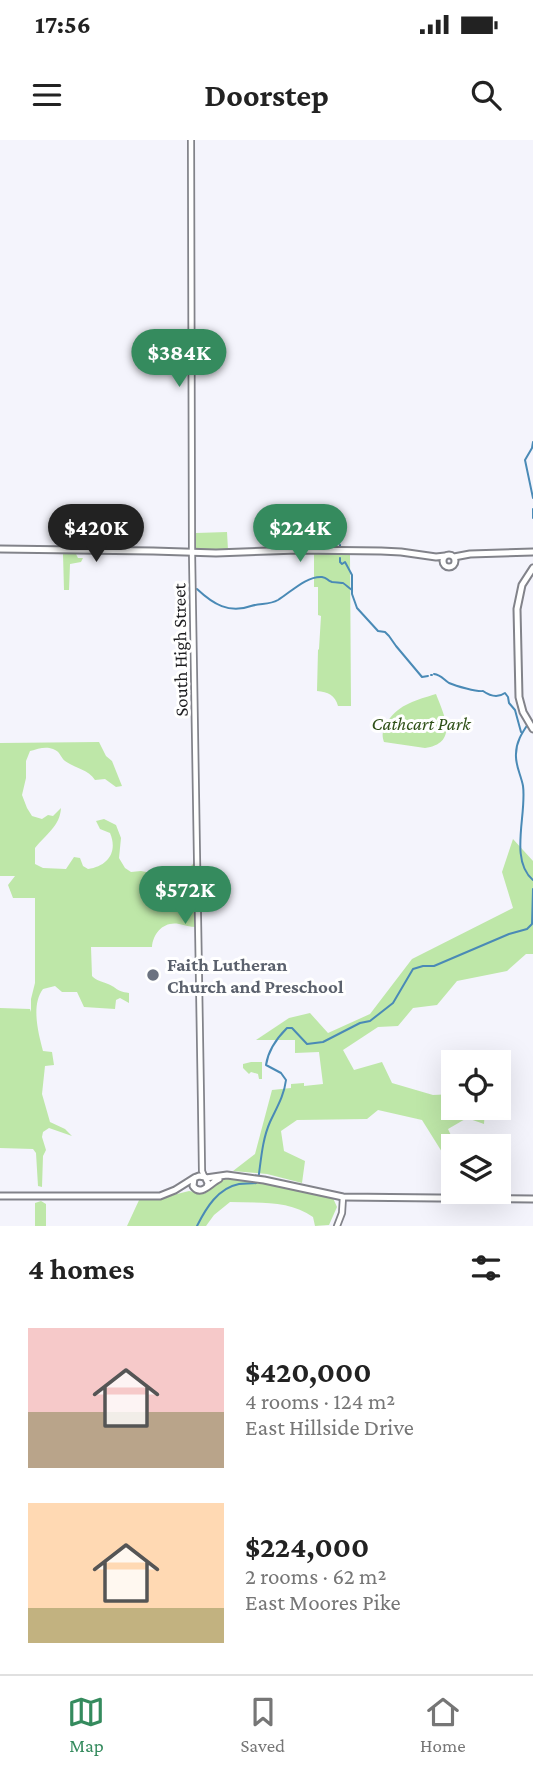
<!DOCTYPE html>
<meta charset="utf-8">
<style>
:root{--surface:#fff;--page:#f2f2f2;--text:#222;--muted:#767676;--line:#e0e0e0;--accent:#358b5e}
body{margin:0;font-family:"Crimson Pro",serif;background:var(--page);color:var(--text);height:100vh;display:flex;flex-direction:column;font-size:26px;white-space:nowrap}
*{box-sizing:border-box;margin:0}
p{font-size:23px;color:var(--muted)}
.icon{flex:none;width:38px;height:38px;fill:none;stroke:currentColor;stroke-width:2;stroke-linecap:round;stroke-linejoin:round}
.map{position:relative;height:1086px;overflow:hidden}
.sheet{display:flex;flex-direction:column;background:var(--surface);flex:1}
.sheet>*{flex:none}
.tools{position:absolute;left:441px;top:910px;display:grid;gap:14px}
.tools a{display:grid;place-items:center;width:70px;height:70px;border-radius:0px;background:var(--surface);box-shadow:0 7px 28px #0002;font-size:35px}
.price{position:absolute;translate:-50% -60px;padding:0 16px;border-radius:24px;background:var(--accent);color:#fff;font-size:23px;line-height:46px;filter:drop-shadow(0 2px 4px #0008)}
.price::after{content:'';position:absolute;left:50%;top:42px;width:21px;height:16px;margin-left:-10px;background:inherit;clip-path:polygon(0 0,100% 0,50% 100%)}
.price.selected{background:#222;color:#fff}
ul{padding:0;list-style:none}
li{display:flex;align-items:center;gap:21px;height:175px;padding:0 28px}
li span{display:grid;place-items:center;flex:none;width:196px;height:140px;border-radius:0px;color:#555}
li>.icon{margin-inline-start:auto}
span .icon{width:84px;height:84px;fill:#fffc;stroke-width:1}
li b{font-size:30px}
h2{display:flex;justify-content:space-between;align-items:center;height:84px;padding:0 28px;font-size:30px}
.status{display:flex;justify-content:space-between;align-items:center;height:49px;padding:0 35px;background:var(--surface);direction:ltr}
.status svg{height:19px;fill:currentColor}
header{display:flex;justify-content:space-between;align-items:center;height:91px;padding:0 28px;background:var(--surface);font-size:32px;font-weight:700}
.menu{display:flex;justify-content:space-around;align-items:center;height:98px;border-top:2px solid var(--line);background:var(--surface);font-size:19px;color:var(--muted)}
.menu a{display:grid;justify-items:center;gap:4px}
.menu .selected{color:var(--accent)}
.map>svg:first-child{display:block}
.green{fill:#bee7a8}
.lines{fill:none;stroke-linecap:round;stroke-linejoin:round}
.stream{stroke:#4a8ab6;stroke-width:2}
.tertiary-casing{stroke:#82838a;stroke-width:8}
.secondary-casing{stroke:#82838a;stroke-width:9}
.tertiary{stroke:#fff;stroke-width:4.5}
.secondary{stroke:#fff;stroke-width:5}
.worship-dot{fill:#6b7280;stroke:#fff;stroke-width:2.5}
.labels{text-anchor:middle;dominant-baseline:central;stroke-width:6;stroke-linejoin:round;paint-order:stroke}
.street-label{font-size:19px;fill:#1d1d20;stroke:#fff}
.park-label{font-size:19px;font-style:italic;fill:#2f5018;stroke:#fff}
.worship-label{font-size:19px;font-weight:bold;fill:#5b616d;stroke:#fff;text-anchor:start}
</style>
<div class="status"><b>17:56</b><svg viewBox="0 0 49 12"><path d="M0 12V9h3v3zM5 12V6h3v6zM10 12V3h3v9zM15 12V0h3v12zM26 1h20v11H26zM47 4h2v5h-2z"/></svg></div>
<header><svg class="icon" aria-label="menu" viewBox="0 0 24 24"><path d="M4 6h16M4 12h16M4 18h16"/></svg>Doorstep<svg class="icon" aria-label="search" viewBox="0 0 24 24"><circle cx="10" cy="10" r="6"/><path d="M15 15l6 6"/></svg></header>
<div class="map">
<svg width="533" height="1086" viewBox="0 0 533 1086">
<rect width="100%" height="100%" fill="#f4f4fc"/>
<!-- green -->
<path class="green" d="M227 392 228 410H199L196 408V393Z
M314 412 350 414 351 566H338C335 555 328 552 317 551L318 510 319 509 321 476 318 475V447H314Z
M63 414H76L78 418H83L81 422 70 424 69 450H64Z
M436 554C444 575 459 603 425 608L384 602C381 594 383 588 388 581 399 564 417 560 436 554Z
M99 602 106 616 112 621 122 646 116 647 105 639 95 640C88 629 76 629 65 621 60 617 61 612 53 609 45 606 38 609 30 611L26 621V638L22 655 27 668 32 676 42 679 48 675 53 676 61 668C60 686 46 694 35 708V724L43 728 66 729 74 717 80 718 83 726 88 729C108 726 118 712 110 693L100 689 96 681 104 679 116 685 121 698 119 718 125 728 131 732 141 731 157 734H168L175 732 184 733 196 721 195 766 177 755 173 748 169 751V756C179 759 185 769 195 771L196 787C190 787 185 785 179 784 164 781 153 793 152 807H91L92 836C97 841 101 841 108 844 118 848 115 851 129 853V863L120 858 116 860 115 869 84 867 77 852H62L55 846 43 849C31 865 38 892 43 911L52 912 54 925 45 926 42 954 50 982 65 989 72 996 49 988 43 992 42 997 46 1010 43 1016 42 1047 38 1046 36 1013 33 1009 0 1008V868L30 869 31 872V859L35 843V758H13L8 745 15 736H0V603Z
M513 699 533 721V814H526L507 831 457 841 437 865 413 868 398 886 378 887 343 910 354 930 382 922 392 943 433 955 453 954V968H485L484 984 467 978 448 989 456 1006H453V1011L442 1012 422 980 378 970 367 979 297 980 281 991 284 1011 305 1021 302 1043 267 1034 233 1031 255 1014 272 950 291 948V944L304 943V946L323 944 319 912 295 913V900H256L289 878 310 873 328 893 370 874 412 819 513 768 502 732Z
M251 922H262V939H259L258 934 251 932 249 934 243 928V924Z
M238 1038 333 1058 337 1067 329 1085 315 1086 313 1077C290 1060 258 1063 230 1062L214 1075 206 1086H127L140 1058 165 1057 189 1051 204 1054 220 1040Z
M41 1061 46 1064V1086H35V1063Z"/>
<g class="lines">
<!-- stream -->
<path class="stream" d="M533 302 532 308 525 320 533 358
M533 369V378
M340 407V405
M340 418V422L342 424 345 422 352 435V454L357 468 378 491 385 492 389 496 396 506 422 537 428 536
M197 449C213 464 229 474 251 466 261 463 269 465 278 460 291 452 306 436 322 437 328 438 326 440 332 442 333 442 342 443 343 443 346 445 349 448 352 450
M434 534C441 535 443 539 449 543 456 546 477 552 483 551 490 556 498 558 505 553L508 557 509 563 515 570 521 592
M431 535H432
M528 584C522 593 516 602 516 614 515 625 521 635 523 646 527 674 509 720 533 740
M197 1086C206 1068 218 1048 239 1044 245 1043 250 1044 256 1043L258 1041C261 1021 262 1000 270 982 277 967 284 956 286 940L281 933 266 925C268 911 277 898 287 888H292L307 904 323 902 360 883 370 881 393 863 413 829 423 826H434L509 794 527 789 532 784 533 749"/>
<defs>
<path id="tertiary" d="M191 0 192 412 201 961 202 1031 204 1036
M337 1086 342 1073 343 1057"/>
<path id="secondary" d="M0 409 153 411 216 413 298 410 381 411 401 412 436 417 445 416
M443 421a6 6 0 1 1 12 0a6 6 0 1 1-12 0Z
M454 417 470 414 533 412
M533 428 522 445 517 469 519 557 523 572 533 589
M206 1038 227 1035 264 1040 343 1057 533 1059
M207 1047 208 1043 205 1037 199 1036 194 1038 193 1046C201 1057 210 1043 219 1039
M0 1056H160L175 1050 194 1038"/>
</defs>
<!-- tertiary casing -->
<use href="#tertiary" class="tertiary-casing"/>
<!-- secondary casing -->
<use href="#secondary" class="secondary-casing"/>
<!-- tertiary -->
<use href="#tertiary" class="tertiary"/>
<!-- secondary -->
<use href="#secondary" class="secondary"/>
</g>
<!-- markers -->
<circle class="worship-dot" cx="153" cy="835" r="7"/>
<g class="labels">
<!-- street labels -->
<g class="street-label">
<text transform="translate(180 510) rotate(-91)">South High Street</text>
</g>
<!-- park labels -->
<g class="park-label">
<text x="421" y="583">Cathcart Park</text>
</g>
<!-- worship labels -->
<g class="worship-label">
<text x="167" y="824">Faith Lutheran<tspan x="167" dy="22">Church and Preschool</tspan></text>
</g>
</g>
</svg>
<div class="tools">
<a><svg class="icon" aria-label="locate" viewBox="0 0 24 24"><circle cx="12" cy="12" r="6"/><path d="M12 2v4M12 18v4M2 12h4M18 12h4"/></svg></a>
<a><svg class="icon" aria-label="layers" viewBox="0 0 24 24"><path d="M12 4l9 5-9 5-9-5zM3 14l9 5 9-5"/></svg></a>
</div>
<b class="price" style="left:179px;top:249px">$384K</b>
<b class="price selected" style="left:96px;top:424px">$420K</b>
<b class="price" style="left:300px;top:424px">$224K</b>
<b class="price" style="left:185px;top:786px">$572K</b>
</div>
<section class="sheet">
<h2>4 homes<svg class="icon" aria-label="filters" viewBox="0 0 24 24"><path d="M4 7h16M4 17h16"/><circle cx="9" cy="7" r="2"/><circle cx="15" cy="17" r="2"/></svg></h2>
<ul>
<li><span style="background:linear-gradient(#f6c9c9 60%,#b9a48a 0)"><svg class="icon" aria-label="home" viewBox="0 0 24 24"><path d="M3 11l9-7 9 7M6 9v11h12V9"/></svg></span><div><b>$420,000</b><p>4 rooms · 124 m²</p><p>East Hillside Drive</p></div></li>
<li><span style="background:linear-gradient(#ffd9b3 75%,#c2b280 0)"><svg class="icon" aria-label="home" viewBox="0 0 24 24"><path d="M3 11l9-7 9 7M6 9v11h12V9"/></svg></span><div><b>$224,000</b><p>2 rooms · 62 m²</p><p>East Moores Pike</p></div></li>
</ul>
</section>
<nav class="menu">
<a class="selected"><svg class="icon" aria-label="map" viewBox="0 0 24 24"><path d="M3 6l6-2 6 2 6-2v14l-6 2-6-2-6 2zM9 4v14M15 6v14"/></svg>Map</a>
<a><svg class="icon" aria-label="saved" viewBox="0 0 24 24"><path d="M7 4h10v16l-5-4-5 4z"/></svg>Saved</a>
<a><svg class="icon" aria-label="home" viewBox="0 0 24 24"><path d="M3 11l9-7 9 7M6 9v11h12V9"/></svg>Home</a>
</nav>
